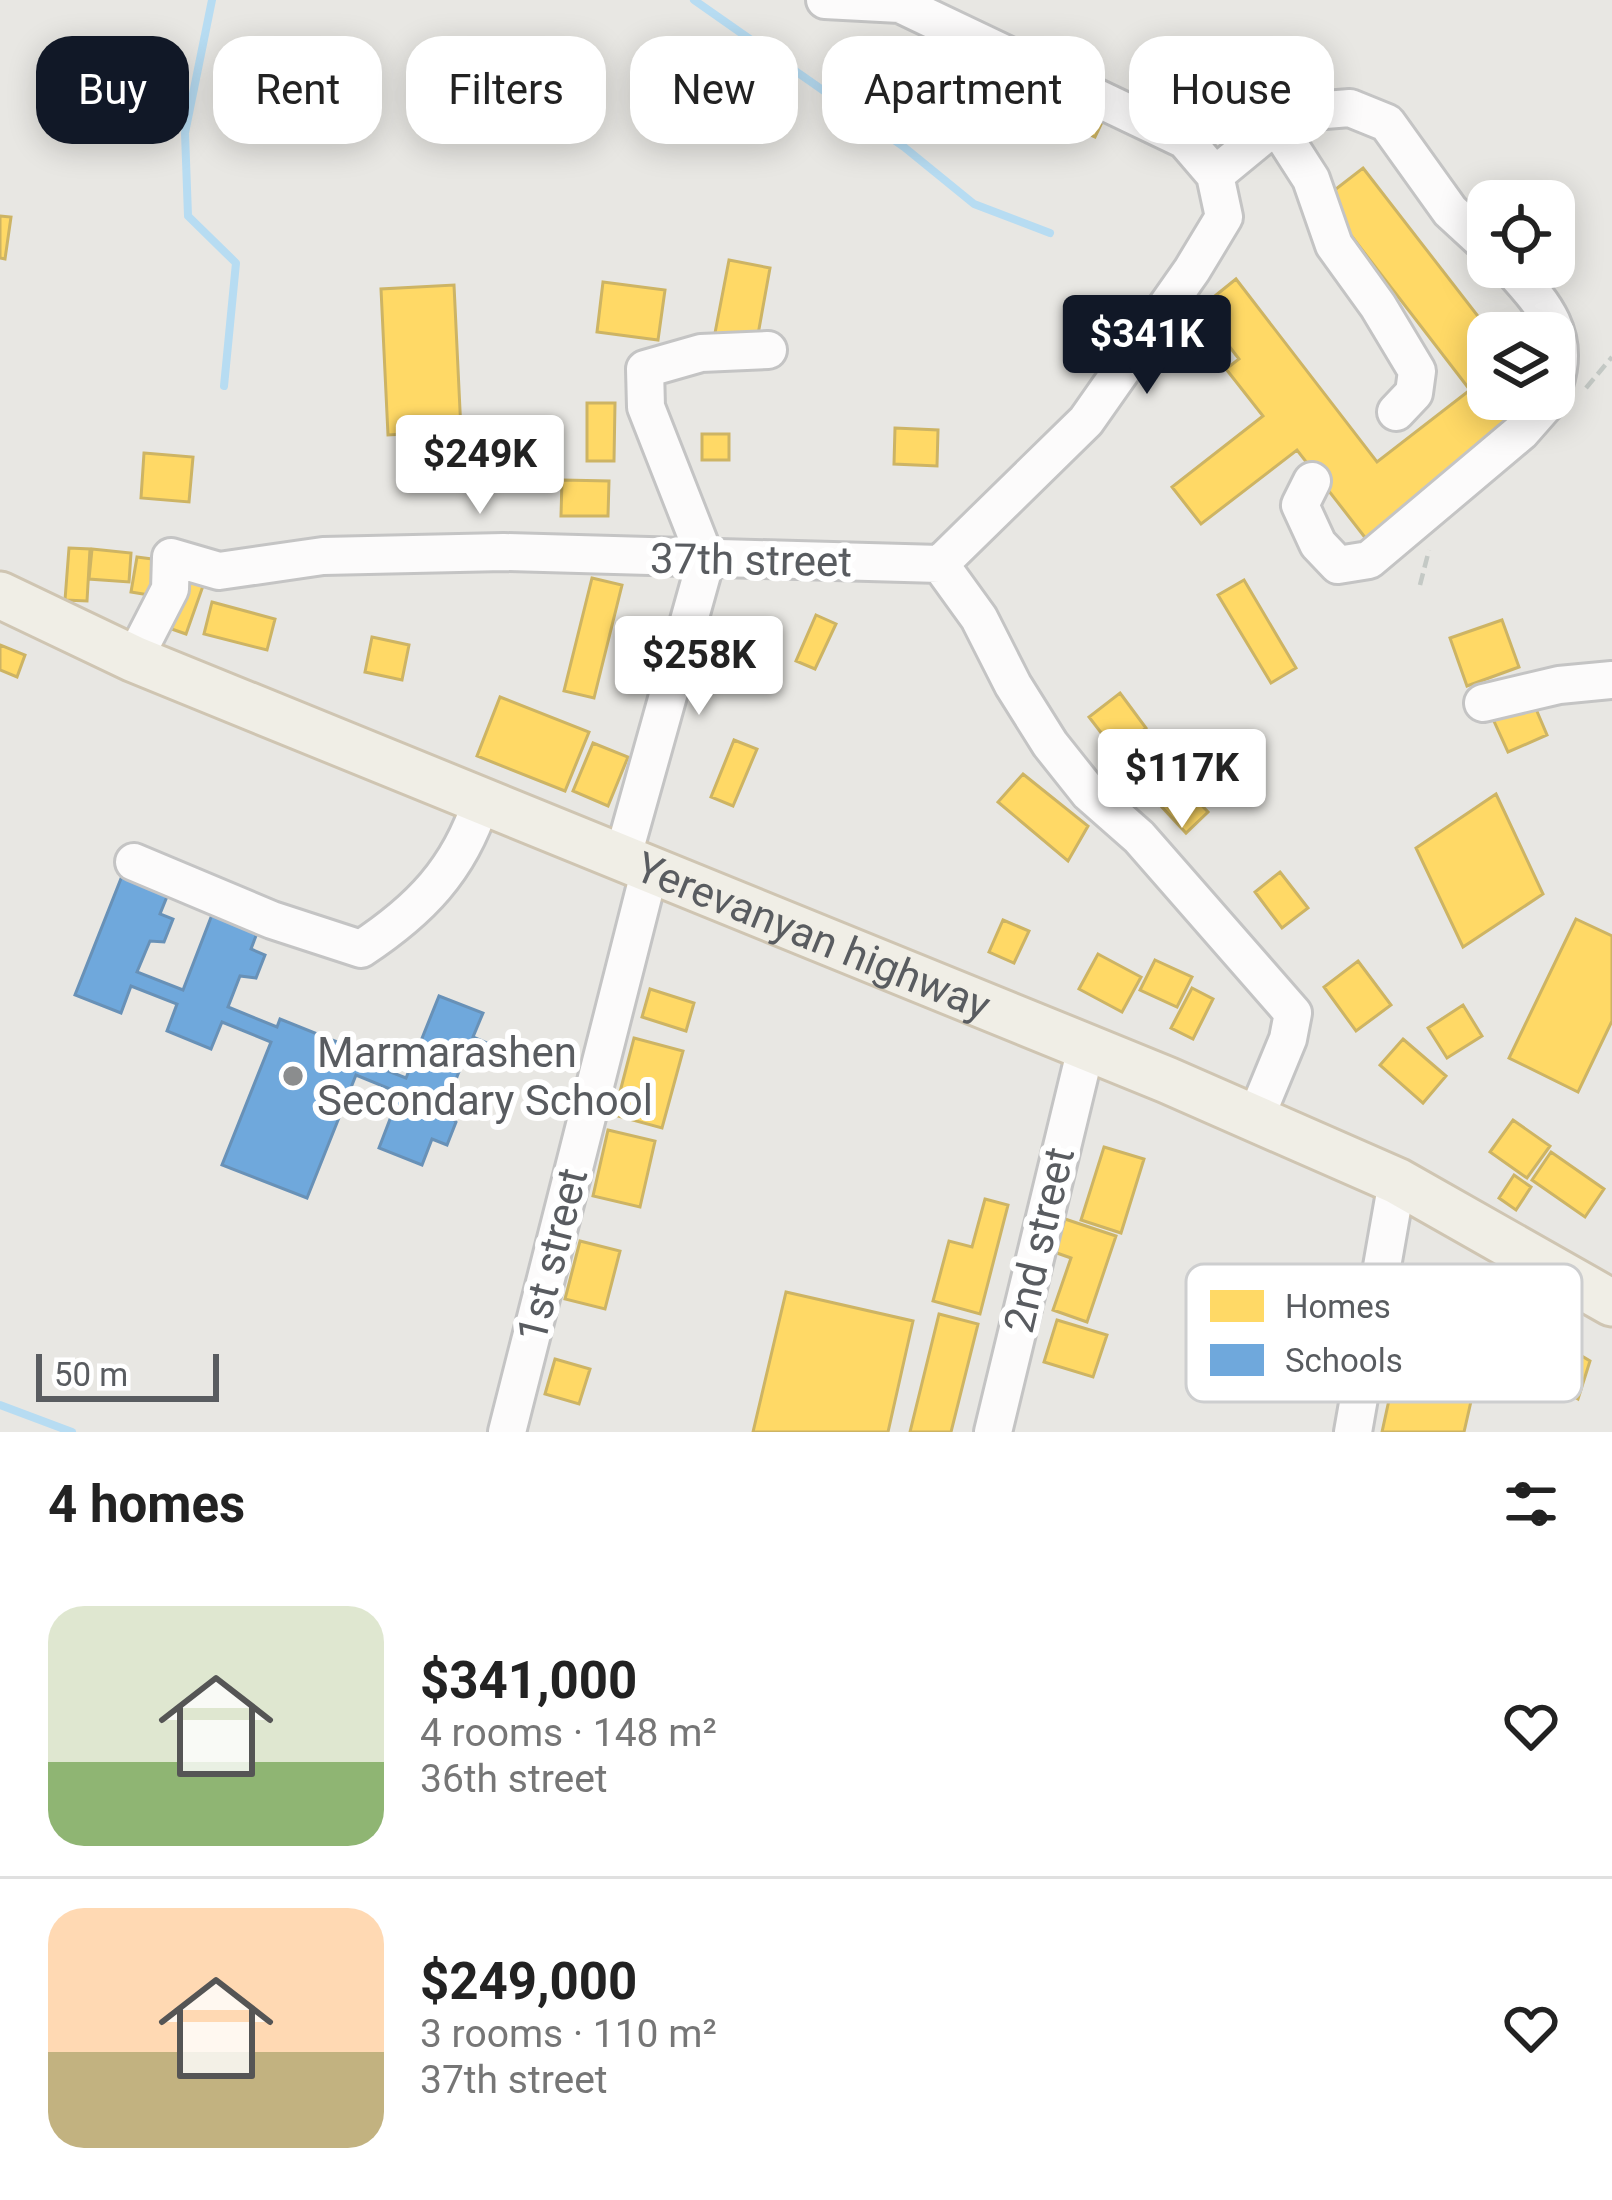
<!DOCTYPE html>
<meta charset="utf-8">
<style>
:root{--surface:#fff;--page:#f6f6f6;--text:#222;--muted:#767676;--line:#e0e0e0;--accent:#111827}
body{margin:0;font-family:Roboto,sans-serif;background:var(--page);color:var(--text);height:100vh;display:flex;flex-direction:column;font-size:45px;white-space:nowrap}
*{box-sizing:border-box;margin:0}
p{font-size:39px;color:var(--muted)}
.icon{flex:none;width:66px;height:66px;fill:none;stroke:currentColor;stroke-width:2;stroke-linecap:round;stroke-linejoin:round}
.map{position:relative;height:1432px;overflow:hidden}
.sheet{display:flex;flex-direction:column;background:var(--surface);flex:1}
.sheet>*{flex:none}
.top-card{position:absolute;left:36px;top:36px;width:1542px;height:108px;display:flex;gap:24px}
.fabs{position:absolute;left:1467px;top:180px;display:grid;gap:24px}
.fabs a{display:grid;place-items:center;width:108px;height:108px;border-radius:24px;background:var(--surface);box-shadow:0 6px 30px #0003;font-size:60px}
.scale{position:absolute;left:36px;bottom:30px;width:183px;box-sizing:border-box;padding-left:12px;border:6px solid #595c60;border-top:0;font-size:33px;line-height:42px;white-space:nowrap;color:#595c60;-webkit-text-stroke:9px #fff;paint-order:stroke}
.price{position:absolute;translate:-50% -102px;padding:0 27px;border-radius:12px;background:#fff;color:#222;font-size:39px;line-height:78px;filter:drop-shadow(0 3px 6px #0008)}
.price::after{content:'';position:absolute;left:50%;top:72px;width:36px;height:27px;margin-left:-18px;background:inherit;clip-path:polygon(0 0,100% 0,50% 100%)}
.price.on{background:var(--accent);color:#fff}
ul{padding:0;list-style:none}
li{display:flex;align-items:center;gap:36px;height:300px;padding:0 48px}
li+li{border-top:3px solid var(--line)}
li span{display:grid;place-items:center;flex:none;width:336px;height:240px;border-radius:36px;color:#555}
li>.icon{margin-inline-start:auto}
span .icon{width:144px;height:144px;fill:#fffc;stroke-width:1}
li b{font-size:51px}
h2{display:flex;justify-content:space-between;align-items:center;height:144px;padding:0 48px;font-size:51px}
.tag{padding:0 42px;border-radius:36px;background:var(--surface);box-shadow:0 6px 30px #0003;font-size:42px;line-height:108px}
.tag.on{background:var(--accent);color:#fff}
.map>svg:first-child{display:block}
.homes{fill:#ffd966;stroke:#cdb464;stroke-width:3}
.schools{fill:#6fa8dc;stroke:#6891b7;stroke-width:3}
.lines{fill:none;stroke-linecap:round;stroke-linejoin:round}
.stream{stroke:#b7dcf2;stroke-width:8}
.minor-casing{stroke:#c4c4c4;stroke-width:42}
.major-casing{stroke:#cfc5b2;stroke-width:51}
.path{stroke:#c4c9c5;stroke-width:4.5;stroke-dasharray:12 6;stroke-linecap:butt}
.minor{stroke:#fcfbfb;stroke-width:36}
.major{stroke:#f0eee6;stroke-width:45}
.poi-dot{fill:#8b8d8e;stroke:#fff;stroke-width:4.5}
.labels{text-anchor:middle;dominant-baseline:central;stroke-width:12;stroke-linejoin:round;paint-order:stroke}
.street-label{font-size:42px;fill:#595c60;stroke:#fff}
.poi-label{font-size:42px;fill:#595c60;stroke:#fff;text-anchor:start}
.key{fill:#fff;stroke:#cdcecf;stroke-width:3}
.key-label{font-size:33px;fill:#595c60}
</style>
<div class="map">
<svg width="1612" height="1432" viewBox="0 0 1612 1432">
<rect width="100%" height="100%" fill="#e8e7e3"/>
<!-- homes -->
<path class="homes" d="M1216 77 1252 124 1236 135 1227 123 1206 139 1180 105Z
M1059 95 1105 116 1095 137 1049 116Z
M1363 168 1491 333 1488 399H1542L1367 540 1297 450 1201 524 1172 487 1263 416 1226 369 1239 359 1200 308 1236 279 1377 462 1470 390 1323 199Z
M0 216 11 217 5 259 0 258Z
M729 260 770 268 757 340 715 333Z
M603 282 665 290 658 340 597 332Z
M454 285 461 431 388 435 381 289Z
M587 403H615L614 461H587Z
M895 428 938 430 937 466 894 464Z
M702 434H729V460H702Z
M144 453 193 457 189 502 141 498Z
M562 480 609 481 608 516H561Z
M69 548 90 549 87 601 65 600Z
M92 549 131 553 129 582 89 579Z
M137 557 160 560 155 596 131 592Z
M592 578 622 585 594 698 564 691Z
M183 579 203 586 186 634 166 627Z
M1244 580 1296 668 1271 683 1218 595Z
M212 602 275 619 267 650 204 634Z
M816 615 836 624 815 669 796 661Z
M1502 620 1519 667 1467 686 1450 638Z
M372 637 409 645 402 680 365 672Z
M0 645 25 655 17 677 0 670Z
M1120 693 1146 728 1116 752 1089 717Z
M500 697 589 732 565 791 477 756Z
M1533 702 1547 735 1508 752 1493 719Z
M734 740 757 749 733 806 711 797Z
M593 743 628 757 608 806 573 791Z
M1169 771 1208 812 1186 833 1148 792Z
M1023 774 1088 826 1068 861 998 802Z
M1496 794 1543 894 1463 947 1416 848Z
M1280 872 1308 908 1282 928 1255 892Z
M1576 919 1612 936V1021L1578 1092 1509 1058Z
M1003 920 1029 931 1014 963 989 952Z
M1098 954 1141 977 1122 1012 1079 989Z
M1155 960 1192 977 1177 1007 1140 990Z
M1358 961 1391 1005 1356 1031 1324 987Z
M1192 988 1213 999 1193 1039 1171 1028Z
M650 989 694 1003 686 1031 642 1017Z
M1463 1005 1482 1036 1447 1058 1428 1028Z
M634 1038 683 1051 662 1128 614 1115Z
M1403 1039 1446 1076 1423 1103 1380 1065Z
M1513 1120 1550 1146 1527 1178 1490 1152Z
M608 1130 655 1141 640 1207 593 1196Z
M1104 1147 1144 1159 1121 1233 1081 1220Z
M1551 1152 1604 1189 1585 1217 1532 1180Z
M1514 1175 1531 1187 1516 1210 1499 1198Z
M985 1199 1008 1205 980 1314 933 1301 949 1241 972 1247Z
M1065 1219 1116 1236 1087 1322 1053 1310 1071 1258 1054 1252Z
M580 1241 620 1251 605 1309 565 1299Z
M786 1292 913 1321 888 1432H753Z
M939 1314 978 1324 951 1432H910Z
M1057 1320 1107 1335 1093 1377 1044 1362Z
M1537 1329 1590 1361 1578 1399 1517 1362Z
M1403 1336 1482 1353 1464 1432H1382Z
M555 1359 590 1369 579 1404 545 1394Z"/>
<!-- schools -->
<path class="schools" d="M124 871 170 889 160 914 173 919 164 942 150 941 137 972 183 990 215 907 260 925 251 949 265 955 256 978 240 976 228 1007 277 1027 280 1019 365 1053 362 1061 406 1078 439 996 483 1013 473 1037 487 1043 478 1066 462 1064 444 1110 456 1122 447 1145 432 1139 422 1165 379 1148 400 1093 356 1075 307 1198 222 1165 271 1042 222 1022 211 1049 167 1031 177 1004 131 986 121 1013 75 995Z"/>
<g class="lines">
<!-- stream -->
<path class="stream" d="M212 0 185 133 188 216 236 263 224 386
M694 0 904 147 974 204 1050 233
M0 1405 72 1432"/>
<defs>
<path id="minor" d="M825 0 900 4 910 0
M900 4 1185 140 1215 175 1224 217 1192 270 1086 421 940 564
M1277 126 1311 179 1334 245 1378 306 1417 371 1414 393 1396 412
M1215 175 1260 138 1300 112 1350 108 1387 123 1450 211 1488 246
M1510 267C1543 304 1571 333 1554 385
M1312 481 1300 505 1318 544 1338 565 1369 560 1521 432 1550 399
M940 564 979 618 1013 685 1050 744 1089 793 1139 837 1293 1013 1288 1039 1255 1119
M134 659 170 589 171 557 219 571 323 556 504 552 940 564
M1483 703 1559 685 1612 680
M623 856 706 560 646 407 645 369 701 353 768 350
M134 862 272 920 361 949C420 910 459 870 481 802
M507 1432 650 869
M993 1432 1086 1048
M1353 1432 1397 1181"/>
<g id="major">
<path id="s1" d="M0 595 134 659 1167 1080 1397 1181 1612 1303"/>
</g>
</defs>
<!-- minor casing -->
<use href="#minor" class="minor-casing"/>
<!-- major casing -->
<use href="#major" class="major-casing"/>
<!-- path -->
<path class="path" d="M1586 388 1612 357
M1420 585 1429 550"/>
<!-- minor -->
<use href="#minor" class="minor"/>
<!-- major -->
<use href="#major" class="major"/>
</g>
<!-- markers -->
<circle class="poi-dot" cx="293" cy="1076" r="12"/>
<g class="labels">
<!-- street labels -->
<g class="street-label">
<text transform="translate(751 560) rotate(1)">37th street</text>
<text stroke="none"><textPath href="#s1" startOffset="882">Yerevanyan highway</textPath></text>
<text transform="translate(1039 1240) rotate(-77)">2nd street</text>
<text transform="translate(552 1255) rotate(-76)">1st street</text>
</g>
<!-- poi labels -->
<g class="poi-label">
<text x="317" y="1052">Marmarashen<tspan x="317" dy="48">Secondary School</tspan></text>
</g>
</g>
<!-- legend -->
<rect x="1186" y="1264" width="396" height="138" rx="18" class="key"/>
<rect x="1210" y="1290" width="54" height="32" fill="#ffd966"/>
<rect x="1210" y="1344" width="54" height="32" fill="#6fa8dc"/>
<g class="key-label">
<text x="1285" y="1318">Homes</text>
<text x="1285" y="1372">Schools</text>
</g>
</svg>
<div class="fabs">
<a><svg class="icon" aria-label="locate" viewBox="0 0 24 24"><circle cx="12" cy="12" r="6"/><path d="M12 2v4M12 18v4M2 12h4M18 12h4"/></svg></a>
<a><svg class="icon" aria-label="layers" viewBox="0 0 24 24"><path d="M12 4l9 5-9 5-9-5zM3 14l9 5 9-5"/></svg></a>
</div>
<div class="scale">50 m</div>
<b class="price on" style="left:1147px;top:397px">$341K</b>
<b class="price" style="left:480px;top:517px">$249K</b>
<b class="price" style="left:699px;top:718px">$258K</b>
<b class="price" style="left:1182px;top:831px">$117K</b>
<div class="top-card">
<a class="tag on">Buy</a>
<a class="tag">Rent</a>
<a class="tag">Filters</a>
<a class="tag">New</a>
<a class="tag">Apartment</a>
<a class="tag">House</a>
</div>
</div>
<section class="sheet">
<h2>4 homes<svg class="icon" aria-label="filters" viewBox="0 0 24 24"><path d="M4 7h16M4 17h16"/><circle cx="9" cy="7" r="2"/><circle cx="15" cy="17" r="2"/></svg></h2>
<ul>
<li><span style="background:linear-gradient(#dfe7d0 65%,#8fb573 0)"><svg class="icon" aria-label="home" viewBox="0 0 24 24"><path d="M3 11l9-7 9 7M6 9v11h12V9"/></svg></span><div><b>$341,000</b><p>4 rooms · 148 m²</p><p>36th street</p></div><svg class="icon" aria-label="heart" viewBox="0 0 24 24"><path d="M12 20l-8-8c-3-5 5-10 8-4 3-6 11-1 8 4z"/></svg></li>
<li><span style="background:linear-gradient(#ffd9b3 60%,#c2b280 0)"><svg class="icon" aria-label="home" viewBox="0 0 24 24"><path d="M3 11l9-7 9 7M6 9v11h12V9"/></svg></span><div><b>$249,000</b><p>3 rooms · 110 m²</p><p>37th street</p></div><svg class="icon" aria-label="heart" viewBox="0 0 24 24"><path d="M12 20l-8-8c-3-5 5-10 8-4 3-6 11-1 8 4z"/></svg></li>
</ul>
</section>
